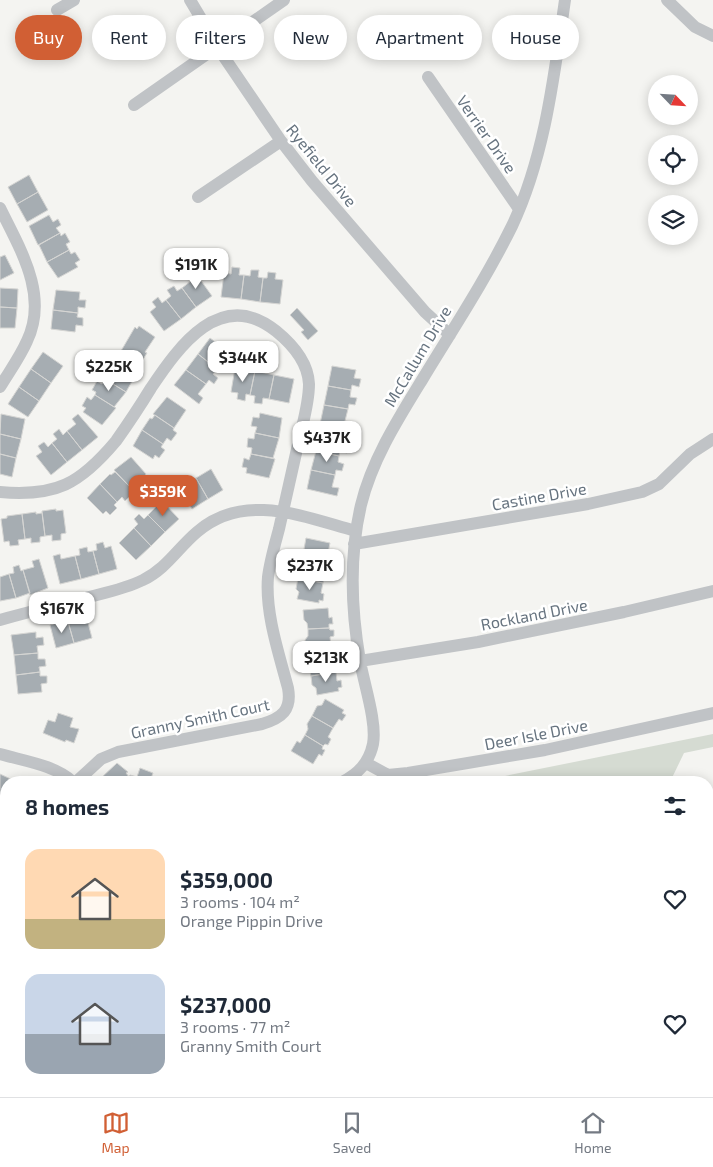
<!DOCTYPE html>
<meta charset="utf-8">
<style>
:root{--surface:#fff;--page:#f6f6f7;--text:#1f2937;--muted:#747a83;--line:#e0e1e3;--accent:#d15f34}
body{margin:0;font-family:"Exo 2",sans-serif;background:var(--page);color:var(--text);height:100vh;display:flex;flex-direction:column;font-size:19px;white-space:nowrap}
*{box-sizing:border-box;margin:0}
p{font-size:16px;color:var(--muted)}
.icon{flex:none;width:28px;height:28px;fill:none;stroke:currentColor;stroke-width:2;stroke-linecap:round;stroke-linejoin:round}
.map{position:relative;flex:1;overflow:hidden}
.details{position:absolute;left:0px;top:776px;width:714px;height:321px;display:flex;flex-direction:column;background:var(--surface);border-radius:20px 20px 0 0;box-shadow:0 2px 12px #0003}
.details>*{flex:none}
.top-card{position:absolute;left:15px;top:15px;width:684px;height:45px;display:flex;gap:10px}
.needle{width:32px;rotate:115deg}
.buttons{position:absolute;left:648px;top:75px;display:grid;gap:10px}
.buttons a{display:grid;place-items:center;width:50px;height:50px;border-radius:50%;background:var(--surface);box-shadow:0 2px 12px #0003;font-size:25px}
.price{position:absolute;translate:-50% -42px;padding:0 11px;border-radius:10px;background:#fff;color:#222;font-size:16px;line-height:32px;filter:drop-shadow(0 1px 2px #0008)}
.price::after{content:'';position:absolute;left:50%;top:30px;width:15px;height:11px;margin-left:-8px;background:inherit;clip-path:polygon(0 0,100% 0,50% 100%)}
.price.on{background:var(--accent);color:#fff}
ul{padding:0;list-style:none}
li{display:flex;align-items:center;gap:15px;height:125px;padding:0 25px}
li span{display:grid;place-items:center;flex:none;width:140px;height:100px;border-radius:15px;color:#555}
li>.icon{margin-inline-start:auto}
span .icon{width:60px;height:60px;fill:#fffc;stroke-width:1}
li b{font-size:21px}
h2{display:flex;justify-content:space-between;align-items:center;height:60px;padding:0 25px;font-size:21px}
.tag{padding:0 18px;border-radius:22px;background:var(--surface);box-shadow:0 2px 12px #0003;font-size:18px;line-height:45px}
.tag.on{background:var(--accent);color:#fff}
.menu{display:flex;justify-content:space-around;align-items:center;height:70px;border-top:1px solid var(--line);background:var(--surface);font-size:14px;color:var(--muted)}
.menu a{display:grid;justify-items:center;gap:2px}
.menu .on{color:var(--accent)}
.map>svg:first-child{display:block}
.green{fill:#d5dbd2}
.building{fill:#a6adb2;stroke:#d5d5d3}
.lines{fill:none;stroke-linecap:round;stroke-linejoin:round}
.minor{stroke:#c0c3c6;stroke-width:12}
.labels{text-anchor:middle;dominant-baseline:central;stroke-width:5;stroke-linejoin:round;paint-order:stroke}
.street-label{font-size:16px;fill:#66737f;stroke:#fff}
</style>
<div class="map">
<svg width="713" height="1097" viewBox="0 0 713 1097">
<rect width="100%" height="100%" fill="#f4f4f1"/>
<!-- green -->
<path class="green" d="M713 734V747L684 753 670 782H475Z
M6 920V1025L0 1029V923Z
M131 1091H181L184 1097H123Z
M249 1091H392L383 1097H354L353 1096 339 1097H253Z"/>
<!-- building -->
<path class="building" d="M29 175 38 192 17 204 8 187Z
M38 192 48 210 27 222 17 204Z
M49 215 53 222 58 219 61 225 56 228 60 233 38 245 29 226Z
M60 233 61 236 65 233 70 242 66 244 69 250 47 262 39 245Z
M69 250 71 254 75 252 80 260 75 263 78 267 58 278 47 262Z
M5 255 14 273 0 280V257Z
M232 267 240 268 239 275H244L241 299 221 297 224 273 231 274Z
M251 270H259L258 277 263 278 260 302 241 299 244 275 250 276Z
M194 271 212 296 196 307 182 288 191 281 187 276Z
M268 272 276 273 275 279 283 280 280 304 260 302 263 278H267Z
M174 286 177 291 182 288 196 307 181 319 166 300 171 296 167 290Z
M0 288 18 289 17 308 0 307Z
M56 290 80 292 79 300H86L85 308 78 307V313L53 310Z
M158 297 162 303 166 300 181 319 164 331 150 312 156 307 152 302Z
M0 307 17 308 15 328H0Z
M297 308 318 331 308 340 301 332 304 330 290 315Z
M53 310 78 313 77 317 83 318V326L76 325 75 332 51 329Z
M139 326 155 337 145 352 147 353 140 364 121 351 135 327 137 329Z
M210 338 230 353 217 369 198 354Z
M43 352 63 366 51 383 31 369Z
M198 354 217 369 213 374 218 378 214 384 209 380 206 384 186 370Z
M111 360 135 376 126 392 105 379 108 375 104 372Z
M332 366 356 370 354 378 361 379 359 387 352 385 351 390 328 386Z
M235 368 255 371 250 395 246 394 245 401 237 399 238 393 231 392Z
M31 369 51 383 39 401 19 387Z
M186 370 206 384 198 394 203 398 199 404 174 385Z
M255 371 274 375 269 399 263 398 262 404 254 403 255 396 250 395Z
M274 375 294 379 289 403 269 399Z
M105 379 126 392 114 407 95 395 96 392 92 390 97 381 102 384Z
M328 386 351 390 350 397 357 398 355 405 349 404 348 409 324 405Z
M19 387 39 401 28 417 8 404Z
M95 395 116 408 102 425 83 412 86 408 82 406 87 397 91 400Z
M167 397 186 410 174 428 153 414Z
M324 405 348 409 345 421 351 422 350 430 320 424Z
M260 413 282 418 279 438 255 433 257 427 251 426 253 417 259 418Z
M1 414 25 419 21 439 0 434Z
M78 414 98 437 82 450 67 431 76 424 72 419Z
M155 415 174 428 173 430 177 433 171 441 167 438 163 444 142 430 150 418 152 419Z
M59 429 63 435 67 431 82 450 67 462 52 443 57 439 53 434Z
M142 430 163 444 161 447 165 450 159 458 155 455 153 459 133 446Z
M320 431 344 436 342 444 349 445 347 453 340 451 339 456 316 451Z
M255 433 279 438 273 458 251 454 252 448 247 447 248 438 254 439Z
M0 434 21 439 16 458 0 454Z
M44 442 48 447 52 443 67 462 51 475 36 456 42 452 38 446Z
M316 451 339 456 338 462 344 464 342 471 336 470 335 475 311 470Z
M0 454 16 458 12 477 0 474Z
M251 454 275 459 269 478 246 473 247 468 242 467 244 458 249 460Z
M131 457 146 474 143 477 146 481 139 488 136 484 131 488 114 470Z
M211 469 223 490 208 499 196 478Z
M311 470 335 475 332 487 339 488 337 496 307 489Z
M115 472 131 488 129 490 132 494 125 501 122 497 117 502 100 484 110 474 111 475Z
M183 478 186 484 196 478 208 499 192 509 176 482Z
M100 484 117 502 114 505 117 508 110 515 106 511 103 514 87 498Z
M162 501 179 519 165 532 148 515Z
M56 509V511L63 510 66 533 61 534V540L52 541V535L45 536 42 511Z
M36 512V514L42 513 45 536 40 537V542L31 543V538L25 539 22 514Z
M22 514 25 539 18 540 19 545 10 546 9 541 4 542 1 519 7 518V516Z
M139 514 144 519 148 515 165 532 151 546 134 528 138 524 134 519Z
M134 528 151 546 136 560 119 543Z
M306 538 330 543 328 553 332 554 331 561 327 560V563L305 559 307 550 304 549Z
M103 542 105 548 111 546 117 569 99 574 93 551 97 550 96 544Z
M87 547 88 552 93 551 99 574 81 579 75 556 80 555 79 549Z
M60 554 61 559 75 556 81 579 60 584 53 556Z
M39 559 48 588 30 595 23 570 34 567 32 561Z
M305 559 327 563 326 565 330 566 328 573H325L323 583 298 578 300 568 304 565Z
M19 565 21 571 23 570 30 593 16 598 9 574 14 573 13 567Z
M9 574 16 598 0 601V577Z
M298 578 323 583 321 593 324 594 323 601 319 600V603L297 599 299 592 296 589Z
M328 608 329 618 332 617 333 624H329V628L308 629 307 623 304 620 303 610Z
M86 615 92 638 74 643 67 618 74 616 75 618Z
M67 618 74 643 56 648 50 625 61 622 60 620Z
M329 628 330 630H334V636L330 637 331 647 306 649 305 640 308 636V629Z
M36 632V638L43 637 44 645 37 646 38 653 14 655 11 635Z
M332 652 333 655H336L338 661 334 662 336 672 311 676 309 668 312 663 311 656Z
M38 653V659H45L46 666 39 667 40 672 16 675 14 655Z
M40 672V676H47V683L41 684 42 692 18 694 16 675Z
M336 672 337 681 341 680 342 687 338 688 339 691 317 695 316 688 312 685 311 676Z
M325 699 344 710 342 713 346 715 342 721 339 719 333 728 312 716 317 706 322 705Z
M58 713 73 718 70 727 79 729 74 743 66 740 65 742 43 733 48 720 55 722Z
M312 716 333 728 328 737 331 739 328 745 325 744 323 746 305 735 308 729 307 724Z
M305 735 323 746 322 749 325 750 322 756 319 754 313 764 291 751 297 741 300 743Z
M117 763 128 772 126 773 129 777 130 775 137 777 140 768 153 773 150 781 154 782H106L101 778Z
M0 774 17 782H6V803L0 800Z"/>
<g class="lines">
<!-- minor -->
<path class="minor" d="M190 0 224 57 281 141 312 181 425 312 450 335
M667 0 695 27 713 36
M57 10 74 0
M428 77 519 209
M134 105 284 0
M198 197 281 141
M0 208C20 249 49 295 27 341 20 357 9 372 0 387
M0 492C56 497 80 484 116 441 128 424 140 406 151 388 179 346 221 287 276 331 292 344 308 362 309 384 309 403 303 422 299 440 292 470 286 499 279 529 275 544 270 561 268 577 265 613 279 654 288 688 292 710 282 718 262 724L118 752 101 759 76 782
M354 544 588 504 642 492 659 484 690 454 713 439
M0 620C28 612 57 605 85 598 104 593 125 589 143 580 166 569 178 548 197 532 244 491 304 517 356 531
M360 661 478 642 624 612 713 591
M0 754C24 761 55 765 73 782
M366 763 388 775 408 773 545 750 713 713
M342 782C358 774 369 763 373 744 377 722 364 684 360 661 351 609 349 556 361 505 372 460 398 419 422 380 453 329 486 279 512 226 545 156 554 76 565 0
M0 894 6 891
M228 1091 231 1097"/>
</g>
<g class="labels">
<!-- street labels -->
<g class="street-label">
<text transform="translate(487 134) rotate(55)">Verrier Drive</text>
<text transform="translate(322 165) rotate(51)">Ryefield Drive</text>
<text transform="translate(417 356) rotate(-59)">McCallum Drive</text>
<text transform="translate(539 496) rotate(-10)">Castine Drive</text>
<text transform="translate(534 614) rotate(-11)">Rockland Drive</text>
<text transform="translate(200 718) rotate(-12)">Granny Smith Court</text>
<text transform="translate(536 734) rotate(-11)">Deer Isle Drive</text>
</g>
</g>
</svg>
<div class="buttons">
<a><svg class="needle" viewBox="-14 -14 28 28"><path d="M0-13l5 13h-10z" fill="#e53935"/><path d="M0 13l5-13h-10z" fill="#747a83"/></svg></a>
<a><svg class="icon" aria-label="locate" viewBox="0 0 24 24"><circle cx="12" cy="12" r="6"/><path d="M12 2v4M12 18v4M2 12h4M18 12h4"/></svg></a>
<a><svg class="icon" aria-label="layers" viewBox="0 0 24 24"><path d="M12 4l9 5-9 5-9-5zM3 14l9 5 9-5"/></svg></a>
</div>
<b class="price" style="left:196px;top:290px">$191K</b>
<b class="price" style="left:243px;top:383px">$344K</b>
<b class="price" style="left:109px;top:392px">$225K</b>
<b class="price" style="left:327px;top:463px">$437K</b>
<b class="price on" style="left:163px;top:517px">$359K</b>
<b class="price" style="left:310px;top:591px">$237K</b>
<b class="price" style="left:62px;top:634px">$167K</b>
<b class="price" style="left:326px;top:683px">$213K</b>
<div class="top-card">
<a class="tag on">Buy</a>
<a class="tag">Rent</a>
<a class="tag">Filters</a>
<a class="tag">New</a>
<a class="tag">Apartment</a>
<a class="tag">House</a>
</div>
<section class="details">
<h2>8 homes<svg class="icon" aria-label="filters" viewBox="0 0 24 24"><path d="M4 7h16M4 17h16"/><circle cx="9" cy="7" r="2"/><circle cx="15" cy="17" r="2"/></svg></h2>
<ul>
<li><span style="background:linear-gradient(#ffd9b3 70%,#c2b280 0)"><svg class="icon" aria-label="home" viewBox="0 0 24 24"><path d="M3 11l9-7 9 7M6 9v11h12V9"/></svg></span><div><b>$359,000</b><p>3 rooms · 104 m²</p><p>Orange Pippin Drive</p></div><svg class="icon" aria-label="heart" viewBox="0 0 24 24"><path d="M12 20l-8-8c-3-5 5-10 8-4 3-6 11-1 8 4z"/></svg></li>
<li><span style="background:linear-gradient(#c9d6e8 60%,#9aa5b1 0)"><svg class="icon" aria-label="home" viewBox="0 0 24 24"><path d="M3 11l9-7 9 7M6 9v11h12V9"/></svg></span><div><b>$237,000</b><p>3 rooms · 77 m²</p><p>Granny Smith Court</p></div><svg class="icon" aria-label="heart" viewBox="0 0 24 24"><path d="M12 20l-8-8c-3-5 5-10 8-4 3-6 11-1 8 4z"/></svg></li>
</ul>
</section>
</div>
<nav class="menu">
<a class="on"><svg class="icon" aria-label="map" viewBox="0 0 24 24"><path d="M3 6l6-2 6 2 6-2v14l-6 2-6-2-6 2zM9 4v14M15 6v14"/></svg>Map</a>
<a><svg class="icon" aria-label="saved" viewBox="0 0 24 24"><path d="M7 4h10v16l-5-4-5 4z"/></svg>Saved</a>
<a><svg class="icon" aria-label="home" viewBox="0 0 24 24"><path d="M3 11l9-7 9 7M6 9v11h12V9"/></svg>Home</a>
</nav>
